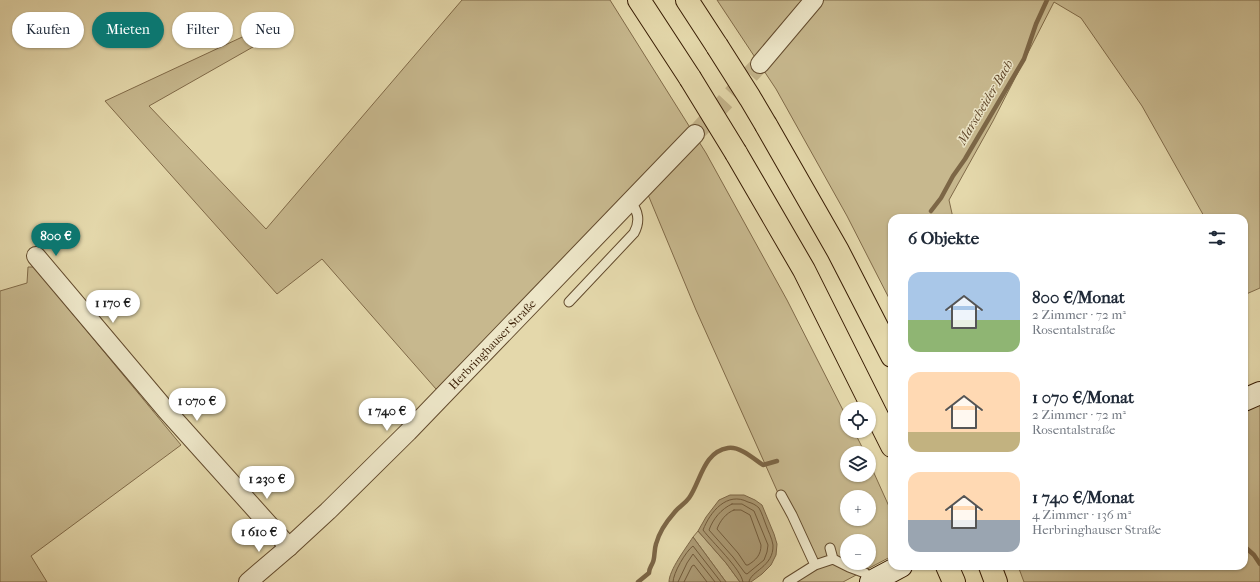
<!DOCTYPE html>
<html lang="de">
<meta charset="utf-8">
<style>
:root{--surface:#fff;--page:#f2f2f3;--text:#1f2937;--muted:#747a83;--accent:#0f766e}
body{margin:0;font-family:"IM FELL French Canon",serif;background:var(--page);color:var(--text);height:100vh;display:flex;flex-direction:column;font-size:15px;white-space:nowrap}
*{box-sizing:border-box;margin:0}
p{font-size:13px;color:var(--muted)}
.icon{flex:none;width:22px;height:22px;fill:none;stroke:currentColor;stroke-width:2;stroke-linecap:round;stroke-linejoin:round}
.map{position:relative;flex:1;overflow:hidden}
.side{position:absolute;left:888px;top:214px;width:360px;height:356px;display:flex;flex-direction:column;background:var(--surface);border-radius:12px;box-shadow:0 1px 3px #0004}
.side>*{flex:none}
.top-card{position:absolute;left:12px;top:12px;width:380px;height:36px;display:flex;gap:8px}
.controls{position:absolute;left:840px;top:402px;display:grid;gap:8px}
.controls a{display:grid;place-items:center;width:36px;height:36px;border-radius:50%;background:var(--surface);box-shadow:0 1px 3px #0004;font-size:20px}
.price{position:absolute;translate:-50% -34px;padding:0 9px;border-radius:14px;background:#fff;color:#222;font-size:13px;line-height:26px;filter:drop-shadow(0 1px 2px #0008)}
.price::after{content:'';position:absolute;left:50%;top:24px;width:12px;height:9px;margin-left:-6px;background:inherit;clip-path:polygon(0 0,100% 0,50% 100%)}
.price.on{background:var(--accent);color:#fff}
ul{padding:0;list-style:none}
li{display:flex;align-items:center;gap:12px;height:100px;padding:0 20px}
li span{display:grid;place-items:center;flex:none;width:112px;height:80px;border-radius:12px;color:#555}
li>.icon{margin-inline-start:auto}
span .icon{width:48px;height:48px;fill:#fffc;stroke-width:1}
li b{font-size:17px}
h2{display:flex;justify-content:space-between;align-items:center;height:48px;padding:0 20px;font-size:17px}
.pill{padding:0 14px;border-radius:18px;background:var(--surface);box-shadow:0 1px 3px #0004;font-size:14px;line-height:36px}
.pill.on{background:var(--accent);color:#fff}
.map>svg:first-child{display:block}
.green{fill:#c7b88e;stroke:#806a48;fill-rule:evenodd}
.water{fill:#aa9872;stroke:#7c6646}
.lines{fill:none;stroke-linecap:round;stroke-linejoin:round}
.shore{stroke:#715a3a;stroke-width:1}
.stream{stroke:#7c6646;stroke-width:4.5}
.street-tunnel{stroke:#c2b289;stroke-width:18;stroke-dasharray:18 9;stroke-linecap:butt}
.lane-casing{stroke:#634b2d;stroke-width:11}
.street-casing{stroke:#634b2d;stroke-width:20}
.secondary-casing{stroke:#381c03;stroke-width:24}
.highway-casing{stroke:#381c03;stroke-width:24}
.lane{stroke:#ede6c8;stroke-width:9}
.street{stroke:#ede6c8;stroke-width:18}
.secondary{stroke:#ede6c8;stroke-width:22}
.highway{stroke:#e4d8ab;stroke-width:22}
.highway-bridge-casing{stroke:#381c03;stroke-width:24;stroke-linecap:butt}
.highway-bridge{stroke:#e4d8ab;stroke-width:22}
.labels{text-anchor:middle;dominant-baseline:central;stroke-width:3;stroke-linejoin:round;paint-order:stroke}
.street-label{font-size:12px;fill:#381c03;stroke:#ede6c8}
.water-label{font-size:13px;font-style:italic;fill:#60472a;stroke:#ede6c8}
</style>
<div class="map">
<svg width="1260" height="582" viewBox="0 0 1260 582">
<rect width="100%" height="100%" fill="#e4d8ab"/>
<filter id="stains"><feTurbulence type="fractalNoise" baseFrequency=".005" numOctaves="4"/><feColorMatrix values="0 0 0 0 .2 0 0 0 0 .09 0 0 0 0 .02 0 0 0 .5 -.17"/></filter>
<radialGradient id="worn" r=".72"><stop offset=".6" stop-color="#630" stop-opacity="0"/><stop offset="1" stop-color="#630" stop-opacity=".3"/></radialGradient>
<!-- green -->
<path class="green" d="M462 0H610L706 153 787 300 847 418V431H854L865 453H847V475H869V462L892 513V556L843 582H787L813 571 696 310 649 197 640 184 436 389 322 259 277 294 105 101 268 25 267 39 149 106 266 229ZM847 497H869V519H847ZM847 541H869V563H847Z
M717 0H1260V288L1244 295V218H1205L1142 106 1081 18 1054 2 993 121 949 200 953 218H892V304L847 216 776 89Z
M28 267H34L181 445 31 556 47 582H0V291L27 283Z
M1260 402V582H1024L1018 566H1244V409Z
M698 531 726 563 740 582H726L693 537Z"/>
<!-- water -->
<path class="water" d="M730 495H744L755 500 762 505 774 534 777 544 776 555 771 565 762 574 751 582H740L726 563 698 531 706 517 719 500Z
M693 537 726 582H669C669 570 686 548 693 537Z"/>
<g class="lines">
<!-- shore -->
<path class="shore" d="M732 504H742L754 511 768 545 767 552 764 560 747 574 745 573 733 557 709 530C713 519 721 509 732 504Z
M734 510H741L750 515 761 545C761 555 756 560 748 565H746L738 553 717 529C720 521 726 513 734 510Z
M673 582C673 573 686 551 693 546L721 582
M678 582 687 563 693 554 715 582
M684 582 692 566 694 565 707 582
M743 582C741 569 712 542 703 530 710 512 727 491 748 502 752 503 756 505 759 508 762 513 764 520 766 525 768 531 772 538 773 545 774 567 750 571 749 582"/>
<!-- stream -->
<path class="stream" d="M931 211 941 198 953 176 965 159 1024 59 1036 24 1047 0
M1244 546 1254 555 1260 564
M638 582 649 573C649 568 651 567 653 562 655 557 654 550 656 544 659 533 666 522 674 513 678 507 684 505 689 498 701 481 703 452 728 448 740 446 754 459 763 465L777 461"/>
<!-- street-tunnel -->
<path class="street-tunnel" d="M695 134 760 64"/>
<defs>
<path id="lane" d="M569 302 634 233C640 222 639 211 630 202
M781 495 792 515 815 565 833 559 849 567 865 573 871 582
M830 548 833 559
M788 582 815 565"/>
<g id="street">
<path d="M760 64 814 0"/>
<path d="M36 256 166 410 289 547"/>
<path id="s1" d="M248 582 289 547 328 511 408 432 695 134"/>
</g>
<path id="secondary" d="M1244 400 1260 393
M871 582 901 566"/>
<path id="highway" d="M639 0 690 78
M687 0 717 46
M766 125 838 251 892 356
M736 153 804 270 892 446
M947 566 954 582
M990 566 996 582"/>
</defs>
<!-- lane casing -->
<use href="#lane" class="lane-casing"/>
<!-- street casing -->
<use href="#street" class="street-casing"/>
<!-- secondary casing -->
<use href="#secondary" class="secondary-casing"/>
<!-- highway casing -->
<use href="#highway" class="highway-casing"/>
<!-- lane -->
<use href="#lane" class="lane"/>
<!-- street -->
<use href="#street" class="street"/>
<!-- secondary -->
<use href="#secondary" class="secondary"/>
<!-- highway -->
<use href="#highway" class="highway"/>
<defs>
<path id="highway-bridge" d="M717 46 750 98 766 125
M690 78 736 153"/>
</defs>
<!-- highway-bridge casing -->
<use href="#highway-bridge" class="highway-bridge-casing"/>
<!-- highway-bridge -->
<use href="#highway-bridge" class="highway-bridge"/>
</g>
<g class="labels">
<!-- street labels -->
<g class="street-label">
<text stroke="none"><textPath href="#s1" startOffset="341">Herbringhauser Straße</textPath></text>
</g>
<!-- water labels -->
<g class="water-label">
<text transform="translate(985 102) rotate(-59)">Marscheider Bach</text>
</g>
</g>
<rect width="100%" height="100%" filter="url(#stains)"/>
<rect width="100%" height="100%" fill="url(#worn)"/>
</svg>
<div class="controls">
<a><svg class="icon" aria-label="locate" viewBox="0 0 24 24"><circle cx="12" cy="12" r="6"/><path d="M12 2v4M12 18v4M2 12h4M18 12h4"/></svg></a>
<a><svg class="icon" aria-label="layers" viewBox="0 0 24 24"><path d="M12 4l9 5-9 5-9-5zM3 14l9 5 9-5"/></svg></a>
<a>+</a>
<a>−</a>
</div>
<b class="price on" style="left:56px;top:257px">800 €</b>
<b class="price" style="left:113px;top:324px">1 170 €</b>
<b class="price" style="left:197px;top:422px">1 070 €</b>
<b class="price" style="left:387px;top:432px">1 740 €</b>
<b class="price" style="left:267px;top:500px">1 230 €</b>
<b class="price" style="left:259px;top:553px">1 610 €</b>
<div class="top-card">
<a class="pill">Kaufen</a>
<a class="pill on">Mieten</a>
<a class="pill">Filter</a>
<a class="pill">Neu</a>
</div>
<section class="side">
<h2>6 Objekte<svg class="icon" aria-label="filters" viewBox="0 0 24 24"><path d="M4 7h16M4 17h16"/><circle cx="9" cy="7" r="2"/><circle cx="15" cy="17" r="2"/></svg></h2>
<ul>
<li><span style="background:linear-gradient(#a9c7e8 60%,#8fb573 0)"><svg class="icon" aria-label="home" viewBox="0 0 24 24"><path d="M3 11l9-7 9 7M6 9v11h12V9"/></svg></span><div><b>800 €/Monat</b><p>2 Zimmer · 72 m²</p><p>Rosentalstraße</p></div></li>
<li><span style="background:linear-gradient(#ffd9b3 75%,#c2b280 0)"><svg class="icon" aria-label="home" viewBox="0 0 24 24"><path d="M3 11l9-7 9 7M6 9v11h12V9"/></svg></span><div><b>1 070 €/Monat</b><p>2 Zimmer · 72 m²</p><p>Rosentalstraße</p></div></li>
<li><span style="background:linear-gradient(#ffd9b3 60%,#9aa5b1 0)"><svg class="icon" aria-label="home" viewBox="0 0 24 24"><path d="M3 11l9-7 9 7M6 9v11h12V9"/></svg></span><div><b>1 740 €/Monat</b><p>4 Zimmer · 136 m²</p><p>Herbringhauser Straße</p></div></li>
</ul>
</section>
</div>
